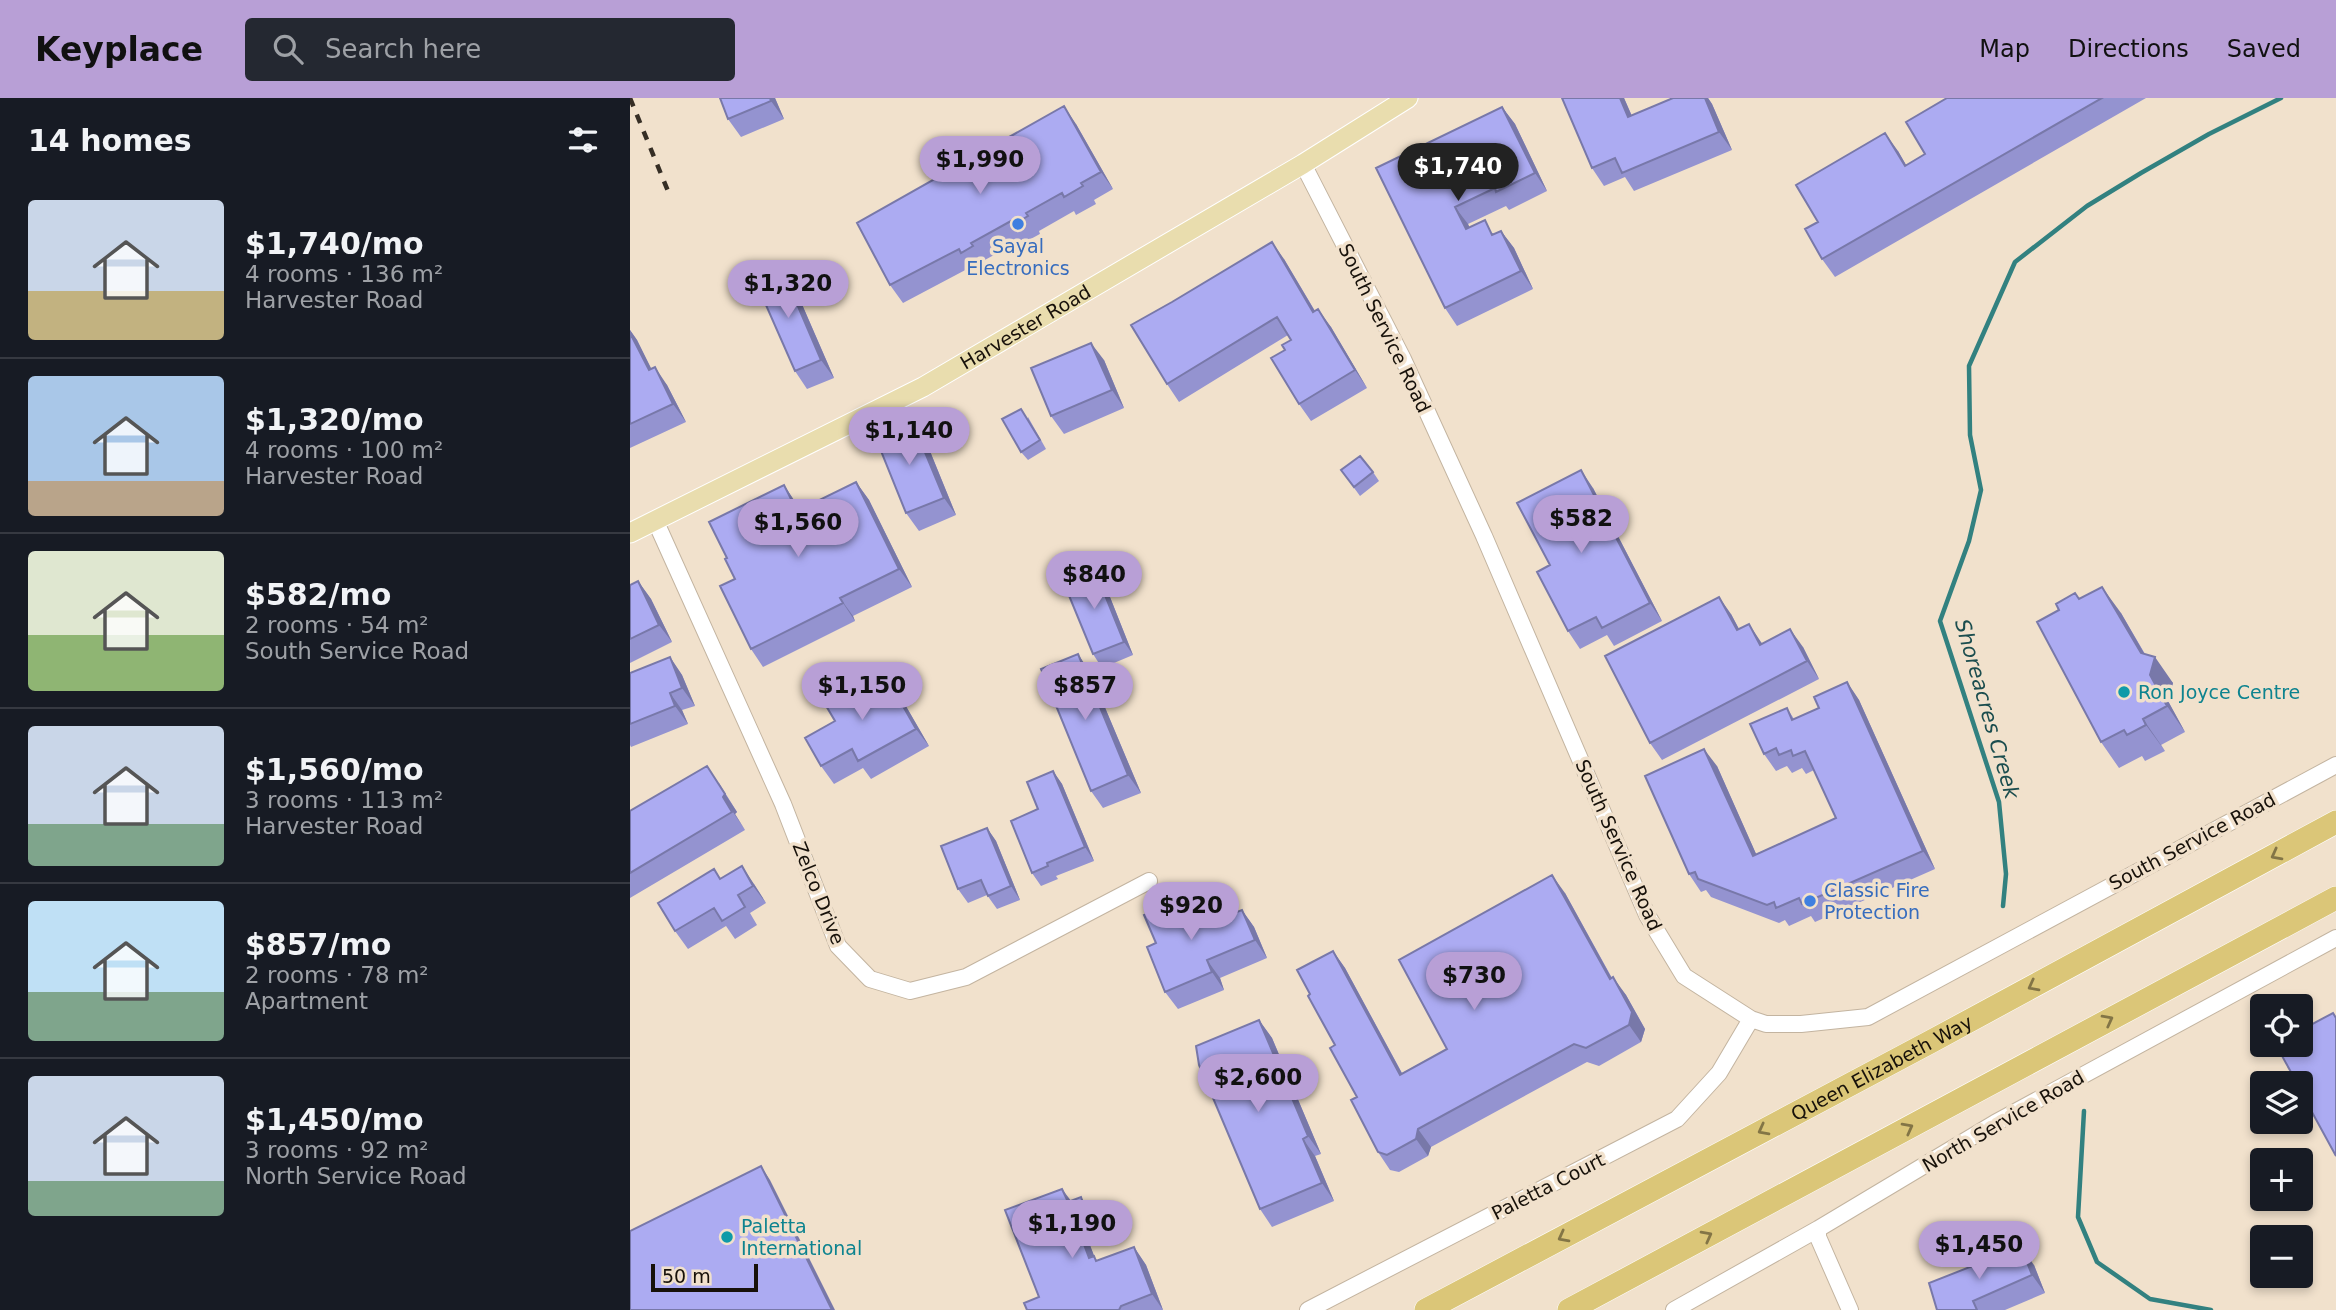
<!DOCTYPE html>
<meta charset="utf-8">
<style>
:root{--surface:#171b24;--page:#242831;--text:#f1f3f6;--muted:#9ea1a6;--line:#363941;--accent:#b89fd6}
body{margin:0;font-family:"DejaVu Sans",sans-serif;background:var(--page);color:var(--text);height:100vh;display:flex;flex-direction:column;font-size:26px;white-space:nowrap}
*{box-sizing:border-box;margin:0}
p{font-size:23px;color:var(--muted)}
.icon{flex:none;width:38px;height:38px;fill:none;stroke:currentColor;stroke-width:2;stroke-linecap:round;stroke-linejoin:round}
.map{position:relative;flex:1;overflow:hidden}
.drawer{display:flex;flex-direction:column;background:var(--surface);width:630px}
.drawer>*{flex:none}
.tools{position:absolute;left:1620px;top:896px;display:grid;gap:14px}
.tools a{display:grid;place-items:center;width:63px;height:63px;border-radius:7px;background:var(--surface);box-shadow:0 4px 10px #0003;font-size:35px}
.scale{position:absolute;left:21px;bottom:18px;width:107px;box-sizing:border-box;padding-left:7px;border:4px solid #17110a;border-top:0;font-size:19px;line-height:24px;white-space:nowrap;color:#17110a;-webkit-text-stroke:5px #f1e1cc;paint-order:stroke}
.price{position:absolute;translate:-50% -60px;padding:0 16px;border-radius:24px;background:var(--accent);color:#111;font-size:23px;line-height:46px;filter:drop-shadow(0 2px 4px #0008)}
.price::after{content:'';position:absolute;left:50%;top:42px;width:21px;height:16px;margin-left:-10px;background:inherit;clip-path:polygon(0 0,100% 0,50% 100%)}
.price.on{background:#222;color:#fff}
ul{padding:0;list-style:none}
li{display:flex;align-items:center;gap:21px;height:175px;padding:0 28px}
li+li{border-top:2px solid var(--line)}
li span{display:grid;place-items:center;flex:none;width:196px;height:140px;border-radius:7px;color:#555}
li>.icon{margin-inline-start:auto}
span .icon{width:84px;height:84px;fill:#fffc;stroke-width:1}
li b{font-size:30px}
h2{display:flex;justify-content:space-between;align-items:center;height:84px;padding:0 28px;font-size:30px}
header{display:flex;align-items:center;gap:42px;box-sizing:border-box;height:98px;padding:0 35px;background:var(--accent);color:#111}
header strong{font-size:33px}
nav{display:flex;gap:38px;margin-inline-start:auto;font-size:24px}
.search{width:490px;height:63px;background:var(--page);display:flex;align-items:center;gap:18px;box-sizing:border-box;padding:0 24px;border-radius:7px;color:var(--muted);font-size:26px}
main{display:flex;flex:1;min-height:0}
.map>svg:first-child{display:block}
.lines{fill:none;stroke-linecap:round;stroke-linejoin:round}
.stream{stroke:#328180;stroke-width:4.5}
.minor-casing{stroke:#c3b4a0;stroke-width:18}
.major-casing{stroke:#fff;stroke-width:21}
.highway-casing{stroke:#fff;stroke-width:24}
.minor{stroke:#fff;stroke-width:16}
.major{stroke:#e9ddae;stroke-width:19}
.highway{stroke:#dbc678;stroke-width:23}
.rail{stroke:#362e25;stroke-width:4.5;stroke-dasharray:9 9;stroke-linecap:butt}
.wall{fill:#9493d0}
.shaded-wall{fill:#7878a9}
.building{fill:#acabf2;stroke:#7878a9;stroke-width:2}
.oneway{stroke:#837546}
.shop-dot{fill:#3f7fe0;stroke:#f1e1cc;stroke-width:2.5}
.culture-dot{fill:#0f9aa8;stroke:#f1e1cc;stroke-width:2.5}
.labels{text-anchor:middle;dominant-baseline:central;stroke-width:7;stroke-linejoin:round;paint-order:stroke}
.shop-label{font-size:19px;fill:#366cbe;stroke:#f1e1cc}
.street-label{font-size:19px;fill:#17110a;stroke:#f1e1cc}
.culture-label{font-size:19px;fill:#0d838f;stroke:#f1e1cc;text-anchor:start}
.water-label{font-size:21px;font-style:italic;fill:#1b4d4e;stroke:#f1e1cc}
</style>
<header>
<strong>Keyplace</strong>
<div class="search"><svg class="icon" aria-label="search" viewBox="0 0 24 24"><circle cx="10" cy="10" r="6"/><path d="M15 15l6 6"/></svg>Search here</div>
<nav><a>Map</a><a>Directions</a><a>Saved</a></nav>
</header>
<main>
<section class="drawer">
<h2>14 homes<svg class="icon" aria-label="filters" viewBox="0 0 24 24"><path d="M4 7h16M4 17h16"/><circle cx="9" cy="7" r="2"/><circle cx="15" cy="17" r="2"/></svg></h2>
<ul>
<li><span style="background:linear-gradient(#c9d6e8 65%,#c2b280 0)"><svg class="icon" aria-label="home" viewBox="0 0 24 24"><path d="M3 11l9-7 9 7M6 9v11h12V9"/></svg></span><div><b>$1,740/mo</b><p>4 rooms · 136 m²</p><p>Harvester Road</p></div></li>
<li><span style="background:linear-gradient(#a9c7e8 75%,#b9a48a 0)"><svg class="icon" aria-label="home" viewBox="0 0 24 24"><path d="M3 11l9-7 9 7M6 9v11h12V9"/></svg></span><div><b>$1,320/mo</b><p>4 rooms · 100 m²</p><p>Harvester Road</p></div></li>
<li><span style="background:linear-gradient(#dfe7d0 60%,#8fb573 0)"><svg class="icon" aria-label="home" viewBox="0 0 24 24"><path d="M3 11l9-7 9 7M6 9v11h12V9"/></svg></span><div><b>$582/mo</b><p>2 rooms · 54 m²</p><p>South Service Road</p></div></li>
<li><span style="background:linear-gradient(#c9d6e8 70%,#7fa58c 0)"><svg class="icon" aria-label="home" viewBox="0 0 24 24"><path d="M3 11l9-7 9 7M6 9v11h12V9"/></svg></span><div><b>$1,560/mo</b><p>3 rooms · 113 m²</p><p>Harvester Road</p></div></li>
<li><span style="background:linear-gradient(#bfe0f5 65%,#7fa58c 0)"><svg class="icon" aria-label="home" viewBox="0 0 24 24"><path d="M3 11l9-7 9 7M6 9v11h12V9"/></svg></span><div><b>$857/mo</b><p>2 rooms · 78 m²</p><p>Apartment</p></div></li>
<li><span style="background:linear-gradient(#c9d6e8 75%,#7fa58c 0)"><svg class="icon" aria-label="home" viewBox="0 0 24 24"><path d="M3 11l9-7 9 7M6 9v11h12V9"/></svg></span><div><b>$1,450/mo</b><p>3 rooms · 92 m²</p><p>North Service Road</p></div></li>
</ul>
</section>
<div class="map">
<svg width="1706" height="1212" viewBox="0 0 1706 1212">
<rect width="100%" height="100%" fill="#f1e1cc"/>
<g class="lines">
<!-- stream -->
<path class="stream" d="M1373 808 1376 776 1369 704 1310 523 1339 443 1351 392 1340 337 1339 268 1385 164 1457 108 1511 75 1579 36 1651 0
M1454 1013 1448 1119 1467 1164 1520 1201 1581 1212"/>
<defs>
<path id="minor" d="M673 66 773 261 854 438 1017 817 1054 878 1121 921 1136 926H1171L1238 919 1706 667
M25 422 153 706 208 848 240 881 280 893 336 879 519 783
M1188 1131V1139L1220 1212
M678 1212 1047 1021 1089 975 1121 921
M1044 1212 1188 1131 1365 1025 1706 840"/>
<g id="major">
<path id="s1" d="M0 435 293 289 673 66 778 0"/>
</g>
<g id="highway">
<path id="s2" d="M796 1212 1302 943 1706 724"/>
<path d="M939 1212 1706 800"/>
</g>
</defs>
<!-- minor casing -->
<use href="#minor" class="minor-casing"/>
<!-- major casing -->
<use href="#major" class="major-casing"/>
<!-- highway casing -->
<use href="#highway" class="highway-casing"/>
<!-- minor -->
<use href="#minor" class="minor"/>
<!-- major -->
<use href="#major" class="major"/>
<!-- highway -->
<use href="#highway" class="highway"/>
<!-- rail -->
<path class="rail" d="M0 0 40 98"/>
</g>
<!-- wall -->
<path class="wall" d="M90 0H145L154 21 111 39 98 21Z
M932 0H994L1002 18 1078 0 1082 6 1102 52 1004 93 995 79 974 88 962 70Z
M1317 0H1516L1205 179 1192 161 1188 124 1268 53 1276 67 1295 56Z
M872 9 885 26 917 93 879 112 876 108 838 126 839 129 865 136 871 133 884 150 903 191 827 228 815 210 746 70Z
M446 26 483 91 464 102 466 106 446 117 444 113 409 133 410 136 395 144 393 141 353 163 355 166 343 173 341 169 273 205 260 187Z
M654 161 685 213 701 229 737 290 681 323 669 306 655 252 661 242 658 237 549 304 537 286Z
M164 188 204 280 177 291 165 273Z
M0 232 7 242 21 271 37 287 56 324 0 350Z
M474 262 494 310 434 336 421 318Z
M398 319 416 351 398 362 391 354Z
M282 323 295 341 326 417 289 433 276 415Z
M711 372 743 374 749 383 730 398Z
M226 384 239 402 282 489 223 518 225 523 133 569 121 551 105 481 97 460 154 387 170 412Z
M963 390 1032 523 984 548 977 537 950 551 938 533 920 467Z
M464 470 474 484 503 557 472 570 463 556Z
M8 483 21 501 42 544 0 565V487Z
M1445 495 1449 501 1491 515 1515 556 1543 585 1538 603 1555 634 1531 647 1535 653 1515 663 1512 658 1489 670 1471 644 1429 512Z
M1101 516 1109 531 1132 545 1173 549 1189 581 1032 662 1020 645Z
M40 559 52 577 65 608 52 612 58 626 1 649 0 647V575Z
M460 574 511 695 473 710 461 693Z
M1217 584 1229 602 1305 771 1185 824 1181 818 1159 828 1155 822 1149 825 1081 799 1076 792 1071 794 1059 776 1087 668 1126 756 1206 720 1184 672 1176 676 1172 670 1162 675 1157 668 1146 673 1134 656 1157 610 1164 621 1189 610Z
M266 591 299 648 241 681 233 670 204 686 191 668Z
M423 673 432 686 464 763 426 778 428 781 411 788 402 775 408 711Z
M89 685 107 714 105 716 115 732 0 800V713Z
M357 730 366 743 390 802 367 811 357 797 338 805 328 791Z
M84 771 91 781 124 786 136 805 120 815 127 827 105 841 96 828 58 851 45 833Z
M935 795 982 880 996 897 1015 931 1011 944 969 968 957 964 801 1049 798 1058 769 1074 760 1072 748 1054 727 999 705 947 680 896 703 853 715 870 772 975 817 951Z
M551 802 560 814 578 825 612 812 624 829 637 860 590 880 594 892 548 911 535 894 526 845Z
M629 922 642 940 691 1056 685 1058 704 1103 642 1129 630 1111Z
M441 1103 463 1117 469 1132 456 1137 464 1158 467 1163 504 1149 516 1167 533 1212H397L409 1199Z
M1404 1167 1415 1195 1375 1212H1307Z"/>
<!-- shaded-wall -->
<path class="shaded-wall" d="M140 0H145L154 21 141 3Z
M990 0H994L1010 37 998 19Z
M1075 0H1078L1082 6 1102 52 1089 34Z
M434 8 446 26 483 91 471 74Z
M872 9 885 26 917 93 905 75Z
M1255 35 1268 53 1287 86 1275 68Z
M825 109 838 126 849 149 836 131Z
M871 133 884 150 903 191 891 173Z
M642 144 654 161 696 232 683 214Z
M152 171 164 188 204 280 191 262Z
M688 211 701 229 737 290 725 272Z
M0 232 7 242 31 290 19 272 0 235Z
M461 245 474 262 494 310 482 292Z
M25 269 37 287 56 324 43 306Z
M282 323 295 341 326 417 314 400Z
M951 372 963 390 1032 523 1020 505Z
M226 384 239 402 282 489 269 471Z
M154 387 166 405 179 431 167 413Z
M464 470 474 484 503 557 494 544Z
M8 483 21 501 42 544 29 527Z
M1472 489 1491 515 1522 569 1525 559 1543 585 1538 603 1555 634 1537 608 1520 577 1511 555Z
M1089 499 1101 516 1119 550 1107 532Z
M210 500 223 518 225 523 213 505Z
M1119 526 1131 544 1142 565 1130 547Z
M1160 531 1173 549 1189 581 1177 563Z
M448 556 460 574 511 695 498 677Z
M40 559 52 577 65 608 52 590Z
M253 573 266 591 299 648 286 631Z
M1217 584 1229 602 1305 771 1293 753Z
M40 595 52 612 58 626 45 608Z
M1513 621 1531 647 1535 653 1516 627Z
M1074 651 1087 668 1135 776 1123 758Z
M77 668 107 714 105 716 115 732 93 699Z
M423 673 432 686 464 763 455 749Z
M357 730 366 743 390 802 381 788Z
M112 768 124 786 136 805 123 788Z
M922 777 935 795 992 899 980 881Z
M612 812 624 829 637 860 625 842Z
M703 853 715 870 782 994 770 977Z
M577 862 590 880 594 892 582 874Z
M983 879 996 897 1015 931 1011 944 999 927Z
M629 922 642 940 691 1056 678 1038Z
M788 1031 801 1049 798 1058 786 1041Z
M673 1041 685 1058 704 1103 692 1085Z
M131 1068 140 1082 205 1212H202Z
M432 1091 445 1108 438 1104Z
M451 1099 463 1117 469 1132 456 1115Z
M444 1119 456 1137 472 1178 459 1160Z
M504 1149 516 1167 533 1212 522 1196Z
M1391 1149 1404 1167 1415 1195 1402 1177Z"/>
<!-- building -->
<path class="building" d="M90 0H140L141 3 98 21Z
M932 0H990L998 19 1043 0H1075L1089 34 992 75 985 60 962 70Z
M1317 0H1472L1192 161 1175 131 1188 124 1166 87 1255 35 1275 68 1295 56 1276 24Z
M434 8 471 74 451 85 453 88 434 99 432 95 396 115 398 118 383 127 381 123 341 145 343 148 331 155 329 151 260 187 227 125Z
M872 9 905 75 866 94 865 90 825 109 836 131 855 122 862 137 871 133 891 173 815 210 746 70Z
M642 144 683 214 688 211 725 272 669 306 641 260 655 252 652 247 661 242 647 219 537 286 501 227 542 204Z
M152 171 191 262 165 273 125 182Z
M0 235 19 272 25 269 43 306 0 326Z
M461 245 482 292 421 318 401 270Z
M391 311 410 342 391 354 372 321Z
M282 323 314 400 276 415 245 338Z
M730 358 743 374 724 389 711 372Z
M951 372 1020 505 972 530 966 519 938 533 907 474 920 467 887 405Z
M226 384 269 471 210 500 213 505 121 551 90 488 105 481 95 461 97 460 79 424 154 387 167 413Z
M464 470 494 544 463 556 433 483Z
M8 483 29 527 0 541V487Z
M1472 489 1511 555 1525 559 1520 577 1537 608 1513 621 1516 627 1497 637 1494 632 1471 644 1407 524 1429 512 1426 506 1445 495 1449 501Z
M1089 499 1107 532 1119 526 1130 547 1160 531 1177 563 1020 645 975 558Z
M448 556 498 677 461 693 411 571Z
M40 559 52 590 40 595 45 608 0 626V575Z
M253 573 286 631 228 663 222 651 191 668 175 640 205 623 195 606Z
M1217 584 1293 753 1172 806 1169 800 1146 810 1144 804 1137 807 1068 781 1065 774 1059 776 1015 678 1074 651 1123 758 1206 720 1175 653 1163 658 1161 652 1149 657 1146 650 1134 656 1120 626 1157 610 1162 622 1189 610 1184 599Z
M77 668 95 696 93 699 102 714 0 775V713Z
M423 673 455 749 417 765 418 768 402 775 381 723 408 711 397 684Z
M357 730 381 788 358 798 351 782 328 791 311 748Z
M112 768 123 788 108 797 115 809 92 823 84 810 45 833 28 805 84 771 90 781Z
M922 777 980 881 983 879 1002 914 999 927 956 950 944 946 788 1031 786 1041 757 1057 748 1054 721 1002 727 999 700 950 705 947 678 898 680 896 667 872 703 853 770 977 817 951 769 862Z
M551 802 555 811 578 825 612 812 625 842 577 862 582 874 535 894 517 849 526 845 514 817Z
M1703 915 1706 920V1058L1671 994V985H1667L1646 947H1671V932Z
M629 922 678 1038 673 1041 692 1085 630 1111 569 967 566 948Z
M131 1068 202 1212H0V1133Z
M432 1091 438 1104 451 1099 456 1115 444 1119 459 1160 464 1158 466 1163 504 1149 522 1196 491 1208 489 1212H397L394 1205 409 1199 375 1112Z
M1391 1149 1402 1177 1343 1203 1347 1212H1307L1299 1185Z"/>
<!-- one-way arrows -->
<defs><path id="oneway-chevron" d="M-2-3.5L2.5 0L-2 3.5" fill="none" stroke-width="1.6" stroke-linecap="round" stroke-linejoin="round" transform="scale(1.75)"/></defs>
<g class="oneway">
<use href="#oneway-chevron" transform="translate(1646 757) rotate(152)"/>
<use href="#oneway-chevron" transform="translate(1403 888) rotate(152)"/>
<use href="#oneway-chevron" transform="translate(1478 922) rotate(-28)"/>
<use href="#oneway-chevron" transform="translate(1278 1030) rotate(-28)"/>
<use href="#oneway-chevron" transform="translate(1133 1032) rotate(152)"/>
<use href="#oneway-chevron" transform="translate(1077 1138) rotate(-28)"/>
<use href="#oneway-chevron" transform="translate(933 1139) rotate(152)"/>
</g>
<!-- markers -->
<g class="shop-dot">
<circle cx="388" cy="126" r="7"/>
<circle cx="1180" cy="803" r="7"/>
</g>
<g class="culture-dot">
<circle cx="1494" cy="594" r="7"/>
<circle cx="97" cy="1139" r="7"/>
</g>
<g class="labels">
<!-- shop labels -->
<g class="shop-label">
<text x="388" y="148">Sayal<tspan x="388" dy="22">Electronics</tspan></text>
<text x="1194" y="792" text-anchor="start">Classic Fire<tspan x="1194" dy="22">Protection</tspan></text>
</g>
<!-- street labels -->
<g class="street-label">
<text stroke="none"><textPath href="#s1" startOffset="446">Harvester Road</textPath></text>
<text transform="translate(755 230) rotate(64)">South Service Road</text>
<text transform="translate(1562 743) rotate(-28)">South Service Road</text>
<text transform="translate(989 747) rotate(66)">South Service Road</text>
<text transform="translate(189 795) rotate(68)">Zelco Drive</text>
<text stroke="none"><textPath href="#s2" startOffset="516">Queen Elizabeth Way</textPath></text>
<text transform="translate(1373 1023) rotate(-30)">North Service Road</text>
<text transform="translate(918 1088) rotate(-27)">Paletta Court</text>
</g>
<!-- culture labels -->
<g class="culture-label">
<text x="1508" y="594">Ron Joyce Centre</text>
<text x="111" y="1128">Paletta<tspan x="111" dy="22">International</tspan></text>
</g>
<!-- water labels -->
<g class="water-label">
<text transform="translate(1357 611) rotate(74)">Shoreacres Creek</text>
</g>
</g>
</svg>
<div class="tools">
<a><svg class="icon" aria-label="locate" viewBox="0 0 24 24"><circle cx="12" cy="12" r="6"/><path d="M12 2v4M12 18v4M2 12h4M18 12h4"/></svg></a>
<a><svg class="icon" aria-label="layers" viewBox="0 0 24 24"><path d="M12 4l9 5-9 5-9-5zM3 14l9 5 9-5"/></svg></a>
<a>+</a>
<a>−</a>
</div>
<div class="scale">50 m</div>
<b class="price" style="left:350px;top:98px">$1,990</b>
<b class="price on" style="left:828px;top:105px">$1,740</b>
<b class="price" style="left:158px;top:222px">$1,320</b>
<b class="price" style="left:279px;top:369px">$1,140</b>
<b class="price" style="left:951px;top:457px">$582</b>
<b class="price" style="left:168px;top:461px">$1,560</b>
<b class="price" style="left:464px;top:513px">$840</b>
<b class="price" style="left:232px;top:624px">$1,150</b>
<b class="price" style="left:455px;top:624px">$857</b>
<b class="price" style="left:561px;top:844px">$920</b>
<b class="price" style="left:844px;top:914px">$730</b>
<b class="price" style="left:628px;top:1016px">$2,600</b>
<b class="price" style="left:442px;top:1162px">$1,190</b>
<b class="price" style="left:1349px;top:1183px">$1,450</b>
</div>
</main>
